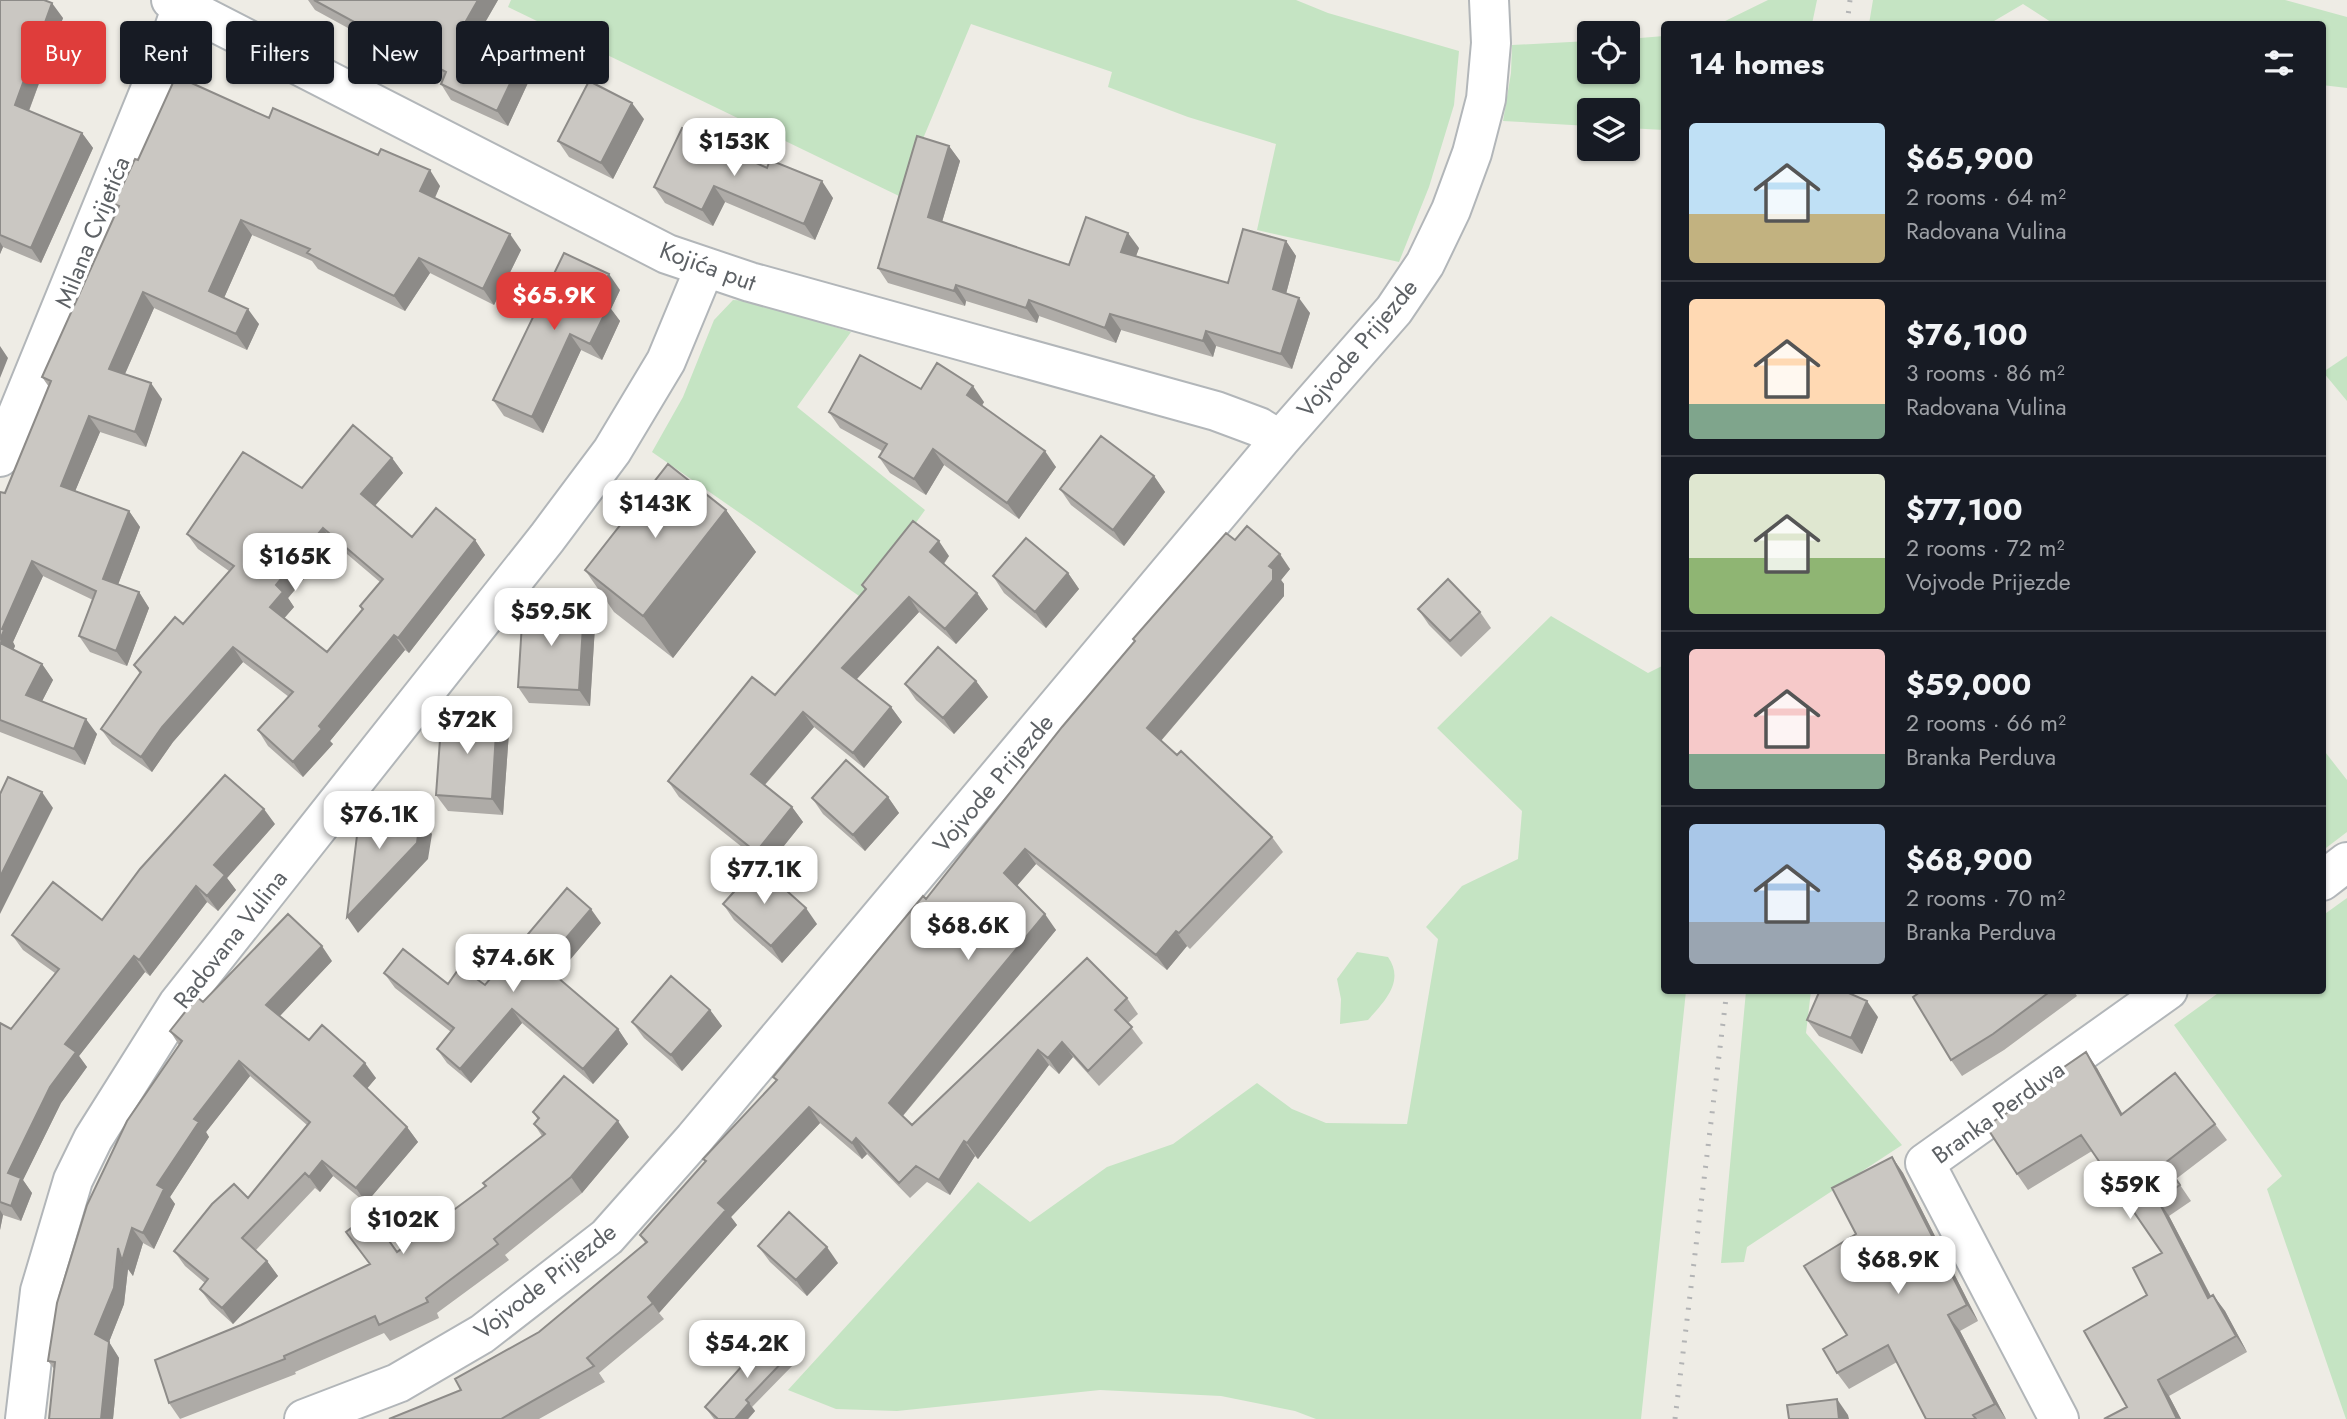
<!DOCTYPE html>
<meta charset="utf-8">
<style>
:root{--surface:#171b24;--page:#242831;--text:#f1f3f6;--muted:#9ea1a6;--line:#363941;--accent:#df3d3b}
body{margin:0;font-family:Jost,sans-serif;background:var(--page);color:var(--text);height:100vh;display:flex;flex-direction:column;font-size:26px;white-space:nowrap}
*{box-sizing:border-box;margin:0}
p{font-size:23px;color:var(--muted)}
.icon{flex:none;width:38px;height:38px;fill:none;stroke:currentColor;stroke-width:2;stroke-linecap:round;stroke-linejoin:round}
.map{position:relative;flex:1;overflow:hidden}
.sheet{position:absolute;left:1661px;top:21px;width:665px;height:973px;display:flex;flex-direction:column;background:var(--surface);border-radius:7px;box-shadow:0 2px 5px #0004}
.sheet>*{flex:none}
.top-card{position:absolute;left:21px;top:21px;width:665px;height:63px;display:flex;gap:14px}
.controls{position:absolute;left:1577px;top:21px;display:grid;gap:14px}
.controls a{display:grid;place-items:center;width:63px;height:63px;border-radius:7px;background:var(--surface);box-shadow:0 2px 5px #0004;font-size:35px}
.price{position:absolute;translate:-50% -60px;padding:0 16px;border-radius:14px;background:#fff;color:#222;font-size:23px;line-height:46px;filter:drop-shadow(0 2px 4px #0008)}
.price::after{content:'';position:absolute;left:50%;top:42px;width:21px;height:16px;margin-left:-10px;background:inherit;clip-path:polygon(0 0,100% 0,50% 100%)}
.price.active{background:var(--accent);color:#fff}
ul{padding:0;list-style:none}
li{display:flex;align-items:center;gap:21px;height:175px;padding:0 28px}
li+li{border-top:2px solid var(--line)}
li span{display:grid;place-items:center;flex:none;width:196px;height:140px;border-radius:7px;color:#555}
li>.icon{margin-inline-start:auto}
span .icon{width:84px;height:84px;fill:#fffc;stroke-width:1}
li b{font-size:30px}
h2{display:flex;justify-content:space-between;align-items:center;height:84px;padding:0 28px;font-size:30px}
.tag{padding:0 24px;border-radius:7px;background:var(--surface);box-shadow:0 2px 5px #0004;font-size:24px;line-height:63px}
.tag.active{background:var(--accent);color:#fff}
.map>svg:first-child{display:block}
.green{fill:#c5e4c3}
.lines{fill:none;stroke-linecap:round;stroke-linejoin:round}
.minor-casing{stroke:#b2b6b9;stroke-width:42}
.minor{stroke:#fff;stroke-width:38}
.rail{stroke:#b3b4b5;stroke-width:5;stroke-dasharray:2 9;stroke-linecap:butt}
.wall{fill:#aeaba7;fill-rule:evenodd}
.shaded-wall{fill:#8d8b88}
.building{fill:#cac7c2;stroke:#8d8b88;stroke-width:2;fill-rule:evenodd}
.labels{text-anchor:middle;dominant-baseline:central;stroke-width:7;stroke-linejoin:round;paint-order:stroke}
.street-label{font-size:24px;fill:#5d6165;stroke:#fff}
</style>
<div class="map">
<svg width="2347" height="1419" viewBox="0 0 2347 1419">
<rect width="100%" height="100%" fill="#eeece5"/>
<!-- green -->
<path class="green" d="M511 0H1296L1328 13 1459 51 1454 105 1429 187 1399 262 1257 230 1276 144 1188 117 1108 87 1112 72 971 24 899 196 508 7Z
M1768 0H1817L1812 24H1719Z
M1873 0H2285L2347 17V88L2322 85V24H2054L2023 4 1989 24H1869Z
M1664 36V130L1628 128V110H1589V126L1503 121 1511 73 1512 45 1589 41V72H1628V39Z
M733 300 751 301 851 332 797 407 925 510 862 598 652 452 683 397 714 320Z
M2347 356V401L2323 372Z
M1551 616 1648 673 1664 665V990L1686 991 1641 1419H1316L1295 1411 1221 1396 1100 1390 897 1411 836 1409 788 1390 978 1182 1030 1222 1107 1167 1173 1144 1257 1083 1292 1109 1326 1123 1407 1124 1438 939 1426 927 1462 886 1518 859 1522 811 1437 728Z
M2322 748 2347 780V832L2322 851Z
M2347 898V1419H2346L2267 1189 2282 1176 2174 1025 2221 991 2322 990V916Z
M1357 952 1388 957C1405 981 1385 1001 1368 1020L1340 1024 1341 999 1337 979Z
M1746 991H1811L1806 1033 1902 1145 1747 1247 1744 1262 1721 1263Z"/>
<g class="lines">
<defs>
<path id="minor" d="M171 0 667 254 750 282 1216 411 1259 427 1280 440
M0 457 168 46 184 0
M2322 881 2347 862
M25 1419 40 1291 73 1180 93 1139 178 1004 547 538 612 451 666 361 705 267
M304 1419 398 1383 482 1334 607 1237 694 1139 1280 440 1394 310 1425 264 1451 210 1472 153 1486 99 1491 43 1489 0
M2059 1419 1925 1163 2168 990"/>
</defs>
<!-- minor casing -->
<use href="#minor" class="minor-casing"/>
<!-- minor -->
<use href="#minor" class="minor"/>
<!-- rail -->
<path class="rail" d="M1847 24 1850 0
M1675 1419 1727 990"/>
</g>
<!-- wall -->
<path class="wall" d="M0 0 63 18 29 111 82 133 93 148 41 263 3 247 0 254Z
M308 0H498L478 35 523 56 533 72 508 126 451 100 441 84 443 80 315 10Z
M269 118 440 186 435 198 521 250 494 305 430 273 405 311 318 269 312 261 252 235 224 298 259 324 247 350 154 308 125 374 162 399 146 447 100 432 75 491 129 511 140 527 118 585 139 592 149 608 127 666 90 652 79 636 93 600 43 576 13 642 15 646 13 650 42 664 53 680 42 701 97 734 85 765 0 732V492L5 493 49 387 42 377 118 209 114 204 138 160Z
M644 119 613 179 569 157 558 141Z
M949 146 960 161 942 222 1069 265 1139 248 1136 256 1228 283 1286 241 1296 256 1286 294 1310 313 1292 369 1216 346 1213 357 1121 330 1116 343 1039 316 1037 323 966 301 965 306 888 283 878 268Z
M767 168 833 198 815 240 725 202 713 226 665 203 654 187Z
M620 290 611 309 620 321 602 360 581 350 543 433 504 416 493 400Z
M921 389 984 402 982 406 1056 467 1019 519 944 465 926 495 890 473 879 457 882 451 840 428 829 412Z
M392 458 403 473 375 506 412 537 475 540 485 555 409 653 405 650 330 741 333 744 303 777 268 746 258 730 289 697 243 662 173 742 152 772 112 744 101 729 140 674 134 665 183 624 229 571 198 549 187 534 302 488ZM334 543 380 582 360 606 362 610 327 652 284 618 294 607 288 598Z
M1154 476 1165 492 1124 546 1071 505 1060 489Z
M726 510 756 552 673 658 614 612 585 570Z
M1235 540 1290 569 1281 580 1284 584V596L1161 741 1272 837 1283 852 1190 949 1187 946 1167 970 1036 864 1017 886 1056 930 903 1116 912 1125 1127 998 1138 1014 1128 1023 1143 1043 1099 1086 1073 1057 1059 1074 1049 1065 978 1159 975 1156 950 1195 927 1182 910 1198 867 1154 862 1159 820 1123 731 1217 737 1225 659 1313 664 1319 599 1373 605 1382 539 1419H389L461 1390 539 1332 645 1243 640 1235 705 1162 703 1159 776 1081 773 1077Z
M949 556 944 564 977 593 988 609 956 644 919 612 857 679 891 707 902 722 864 768 814 727 765 785 792 807 803 822 767 867 679 797 668 781 775 695 865 590 862 585Z
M1068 573 1079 589 1046 628 1004 593 993 576Z
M1418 609 1480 612 1491 628 1461 657 1429 625Z
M595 626 590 706 529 703 518 687Z
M976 681 988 697 954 734 916 700 905 684Z
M497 716 509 732 503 815 448 811 436 795Z
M888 797 899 813 865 851 823 814 812 798Z
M275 824 227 878 236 890 218 911 207 902 150 976 145 972 79 1056 87 1067 61 1103 23 1180 32 1193 21 1221 3 1215 0 1230V1023L11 1029 55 973 23 950 12 935 102 920Z
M723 904 817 924 782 963 734 920Z
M601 923 556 976 618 1029 628 1044 593 1084 522 1023 471 1083 447 1063 437 1049 451 1032 395 988 384 973 448 984 485 985Z
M332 961 280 1016 309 1040 376 1078 367 1088 407 1127 418 1142 366 1203 333 1176 320 1192 315 1188 256 1250 267 1261 278 1276 233 1324 211 1304 200 1289 205 1283 185 1266 174 1251 248 1198 307 1125 250 1076 206 1132 209 1137 170 1197 175 1204 154 1249 143 1243 133 1276 128 1269 124 1304 109 1342 119 1358 113 1419H49L55 1370 48 1361 179 1045 170 1031 203 1002Z
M1923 990H2073L2077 996 2004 1050 1962 1076 1951 1060Z
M710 1010 722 1026 682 1071 644 1038 632 1022Z
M1878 1017 1862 1054 1819 1036 1807 1020Z
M2097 1068 2122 1114 2215 1124 2227 1140 2176 1179 2191 1201 2169 1216 2211 1296 2213 1295 2225 1311 2247 1352 2169 1396 2181 1419H2104L2127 1407 2147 1295 2162 1253 2092 1151 2028 1190 2017 1174Z
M533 1112 629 1137 582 1193 505 1255 509 1260 437 1313 439 1318 390 1341 384 1333 295 1372 296 1374 180 1419 169 1403 241 1325 397 1252 486 1187 542 1136 534 1124 538 1120Z
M1892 1157 1903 1173 1978 1321 1960 1331 2006 1419H1926L1897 1362 1849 1389 1837 1373 1847 1335 1856 1234Z
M758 1246 838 1263 807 1296 770 1262Z
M790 1354 796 1362 752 1407 755 1411 748 1419H714L705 1407Z"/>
<!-- shaded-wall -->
<path class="shaded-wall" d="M478 0H498L473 43 462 28Z
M52 3 63 18 25 121 15 105Z
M523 56 533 72 508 126 497 111Z
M632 103 644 119 613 179 601 163Z
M82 133 93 148 41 263 31 248Z
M949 146 960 161 939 232 928 217Z
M430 170 440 186 431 206 420 191Z
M822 181 833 198 815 240 804 224Z
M714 186 725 202 713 226 702 210Z
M241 220 252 235 220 307 209 291Z
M1128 233 1139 248 1132 267 1121 252Z
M510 234 521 250 494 305 483 289Z
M1286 241 1296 256 1283 305 1273 289Z
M0 242 3 247 0 254Z
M419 258 430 273 405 311 394 296Z
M609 274 620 290 611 309 620 321 602 360 590 344 597 299Z
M956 285 966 301 965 306 954 291Z
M143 292 154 308 120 385 109 369Z
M1299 298 1310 313 1292 369 1281 354Z
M1029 300 1039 316 1037 323 1026 308Z
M248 309 259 324 247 350 236 334Z
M1110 314 1121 330 1116 343 1105 328Z
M1206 331 1216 346 1213 357 1203 341Z
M570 334 581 350 543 433 532 417Z
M0 346 8 358 0 378Z
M151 383 162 399 146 447 135 432Z
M973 386 984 402 978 411 967 395Z
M89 416 100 432 71 501 61 486Z
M933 449 944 465 926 495 914 479Z
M1045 451 1056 467 1019 519 1007 503Z
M392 458 403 473 372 509 361 494Z
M1154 476 1165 492 1124 546 1113 530Z
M726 510 756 552 673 658 643 616Z
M129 511 140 527 114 595 103 579Z
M323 528 334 543 288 598 294 607 281 622 270 607 276 585Z
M475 540 485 555 409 653 398 638Z
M939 541 949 556 941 567 930 552Z
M1280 554 1290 569 1281 580 1284 584V596L1158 744 1147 728 1269 566Z
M32 561 43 576 13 642 15 646 10 658 0 644 2 629Z
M1068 573 1079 589 1046 628 1035 612Z
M139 592 149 608 127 666 116 651Z
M977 593 988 609 956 644 945 629Z
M909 597 919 612 853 683 842 668Z
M584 610 595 626 590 706 579 690Z
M394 635 405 650 330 741 333 744 303 777 293 762 319 726Z
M233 647 243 662 173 742 152 772 141 757 162 727Z
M42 664 53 680 37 711 26 695Z
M976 681 988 697 954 734 943 718Z
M891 707 902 722 864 768 853 753Z
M803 712 814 727 761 789 751 774Z
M497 716 509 732 503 815 492 799Z
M86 719 97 734 85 765 74 749Z
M42 792 53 808 0 914V877Z
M888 797 899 813 865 851 853 835Z
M792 807 803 822 767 867 756 852Z
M264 809 275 824 227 878 236 890 218 911 207 896 214 865Z
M420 818 432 834 428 859 358 933 347 917Z
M1025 849 1036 864 1015 888 1004 873Z
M196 886 207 902 150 976 139 960Z
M806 908 817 924 782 963 771 946Z
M591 909 601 923 553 980 543 965Z
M1045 914 1056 930 900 1119 889 1103Z
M1176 931 1187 946 1167 970 1156 955Z
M322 946 332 961 276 1020 266 1005Z
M134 956 145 972 79 1056 87 1067 61 1103 23 1180 32 1193 21 1221 11 1206 8 1173 65 1044Z
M1867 1001 1878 1017 1862 1054 1851 1038Z
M512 1009 522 1023 471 1083 460 1069Z
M710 1010 722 1026 682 1071 671 1055Z
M618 1029 628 1044 593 1084 583 1069Z
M1062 1042 1073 1057 1059 1074 1048 1058Z
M1038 1050 1049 1065 978 1159 967 1143Z
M2086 1052 2097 1068 2132 1131 2121 1115Z
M239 1061 250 1076 206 1132 209 1137 170 1197 175 1204 154 1249 143 1233 157 1185 194 1119Z
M365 1063 376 1078 365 1091 354 1076Z
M809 1107 820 1123 731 1217 737 1225 659 1313 648 1297 718 1203Z
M618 1121 629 1137 582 1193 571 1177Z
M407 1127 418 1142 366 1203 356 1188Z
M856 1138 867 1154 862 1159 852 1143Z
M964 1141 975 1156 950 1195 939 1180Z
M1892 1157 1903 1173 1978 1321 1967 1305Z
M322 1161 333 1176 320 1192 309 1177Z
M2158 1200 2169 1216 2220 1314 2208 1298Z
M0 1210 3 1215 0 1230Z
M132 1228 143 1243 133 1276 128 1269 124 1304 109 1342 119 1358 113 1419H101L95 1334 118 1248Z
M827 1247 838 1263 807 1296 796 1280Z
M267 1261 278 1276 233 1324 222 1308Z
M2213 1295 2225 1311 2247 1352 2236 1336Z
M1948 1315 1960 1331 2006 1419 1995 1404Z
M2158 1380 2169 1396 2181 1419H2177Z
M1837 1399 1848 1415 1849 1419H1839Z
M749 1403 755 1411 748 1419H735Z"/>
<!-- building -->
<path class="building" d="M0 0H44L52 3 15 105 82 133 31 248 0 235Z
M314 0H478L462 28 523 56 497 111 441 84 446 72Z
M176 76 269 118 273 108 378 155 381 149 430 170 420 191 510 234 483 289 419 258 394 296 307 253 310 249 241 220 209 291 248 309 236 334 143 292 109 369 151 383 135 432 89 416 61 486 129 511 103 579 139 592 116 651 79 636 96 591 32 561 2 629 4 630 0 640V492L5 493 51 381 42 377 119 206 114 204 135 159 138 160Z
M589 81 632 103 601 163 558 141Z
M682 128 767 168 770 160 822 181 804 224 714 186 702 210 654 187Z
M917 136 949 146 928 217 1069 265 1086 217 1128 233 1121 252 1228 283 1243 229 1286 241 1273 289 1299 298 1281 354 1206 331 1203 341 1110 314 1105 328 1029 300 1026 308 956 285 954 291 878 268Z
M564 253 609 274 597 299 609 305 590 344 570 334 532 417 493 400Z
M860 355 921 389 937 363 973 386 967 395 1045 451 1007 503 933 449 914 479 879 457 887 444 829 412Z
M353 425 392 458 361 494 412 537 436 508 475 540 398 638 394 635 319 726 322 729 293 762 258 730 293 692 233 647 162 727 141 757 101 729 141 672 134 665 175 617 183 624 234 566 187 534 243 452 302 488ZM323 528 383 579 360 606 363 609 327 652 270 607 283 592 276 585Z
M1101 436 1154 476 1113 530 1060 489Z
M668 464 726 510 643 616 585 570Z
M913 521 939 541 930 552 977 593 945 629 909 597 842 668 891 707 853 753 803 712 751 774 792 807 756 852 668 781 752 677 775 695 866 589 862 585Z
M1247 526 1280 554 1269 566 1273 569V580L1147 728 1177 755 1181 751 1272 837 1179 933 1176 931 1156 955 1025 849 1004 873 1045 914 889 1103 912 1125 1087 958 1127 998 1115 1010 1132 1027 1088 1071 1062 1042 1048 1058 1038 1050 967 1143 964 1141 939 1180 916 1166 899 1183 856 1138 852 1143 809 1107 718 1203 726 1210 648 1297 653 1303 587 1358 594 1366 501 1419H389L461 1390 455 1379 539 1332 647 1242 640 1235 706 1161 703 1159 777 1080 773 1077 923 896 926 899 1062 727 1135 641 1133 639 1226 533 1235 540Z
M1026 538 1068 573 1035 612 993 576Z
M1448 579 1480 612 1450 641 1418 609Z
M523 607 584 610 579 690 518 687Z
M0 643 42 664 26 695 86 719 74 749 0 720Z
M938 647 976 681 943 718 905 684Z
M442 712 497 716 492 799 436 795Z
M846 760 888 797 853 835 812 798Z
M225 775 264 809 214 865 225 875 207 896 196 886 139 960 134 956 65 1044 76 1052 50 1087 8 1173 21 1178 11 1206 0 1202V1023L11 1029 59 969 12 935 53 882 102 920 140 869Z
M8 777 42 792 0 877V794Z
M360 811 420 818 417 843 347 917Z
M758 865 806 908 771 946 723 904Z
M567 888 591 909 543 965 618 1029 583 1069 512 1009 460 1069 437 1049 454 1028 384 973 403 949 448 984 460 967 485 985Z
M288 914 322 946 266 1005 309 1040 322 1025 365 1063 354 1076 407 1127 356 1188 322 1161 309 1177 305 1173 242 1238 267 1261 222 1308 200 1289 208 1279 174 1251 212 1204 234 1184 248 1198 310 1122 239 1061 194 1119 199 1122 157 1185 164 1189 143 1233 132 1228 122 1261 118 1248 114 1288 95 1334 109 1342 101 1419H49L55 1362 48 1361 57 1303 87 1205 127 1121 182 1041 170 1031 197 997 203 1002Z
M671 976 710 1010 671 1055 632 1022Z
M1820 990H1842L1867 1001 1851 1038 1807 1020Z
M1923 990H2052L1993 1034 1951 1060 1913 997Z
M2086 1052 2121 1115 2175 1073 2215 1124 2165 1163 2180 1185 2158 1200 2208 1298 2213 1295 2236 1336 2158 1380 2177 1419H2104L2127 1407 2084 1331 2147 1295 2133 1268 2162 1253 2081 1135 2017 1174 1986 1126 2052 1085 2048 1078Z
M564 1076 618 1121 571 1177 494 1239 498 1244 426 1298 428 1302 379 1325 375 1316 284 1356 285 1359 169 1403 155 1360 241 1325 370 1264 346 1232 370 1214 397 1252 486 1186 483 1183 545 1134 534 1124 539 1118 533 1112Z
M1892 1157 1967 1305 1948 1315 1995 1404 1973 1415 1976 1419H1926L1888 1345 1837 1373 1823 1349 1847 1335 1804 1266 1856 1234 1832 1188Z
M789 1212 827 1247 796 1280 758 1246Z
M770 1335 790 1354 746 1400 749 1403 735 1419H718L705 1407Z
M1837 1399 1839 1419H1789L1787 1405Z"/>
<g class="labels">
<!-- street labels -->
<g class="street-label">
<text transform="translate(92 232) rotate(-68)">Milana Cvijetića</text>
<text transform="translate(708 266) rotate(20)">Kojića put</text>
<text transform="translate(1357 348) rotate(-50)">Vojvode Prijezde</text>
<text transform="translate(993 783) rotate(-50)">Vojvode Prijezde</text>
<text transform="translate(230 939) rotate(-52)">Radovana Vulina</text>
<text transform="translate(1998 1112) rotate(-36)">Branka Perduva</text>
<text transform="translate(545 1281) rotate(-38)">Vojvode Prijezde</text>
</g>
</g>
</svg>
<div class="controls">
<a><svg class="icon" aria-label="locate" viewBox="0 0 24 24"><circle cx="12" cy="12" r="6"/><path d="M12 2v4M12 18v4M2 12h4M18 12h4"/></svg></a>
<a><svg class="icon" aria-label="layers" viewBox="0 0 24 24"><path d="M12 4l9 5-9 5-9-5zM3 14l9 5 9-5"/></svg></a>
</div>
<b class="price" style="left:734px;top:178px">$153K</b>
<b class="price active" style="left:554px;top:332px">$65.9K</b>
<b class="price" style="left:655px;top:540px">$143K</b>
<b class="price" style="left:295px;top:593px">$165K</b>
<b class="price" style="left:551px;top:648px">$59.5K</b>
<b class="price" style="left:467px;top:756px">$72K</b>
<b class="price" style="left:379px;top:851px">$76.1K</b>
<b class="price" style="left:764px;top:906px">$77.1K</b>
<b class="price" style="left:968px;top:962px">$68.6K</b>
<b class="price" style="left:513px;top:994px">$74.6K</b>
<b class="price" style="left:2130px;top:1221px">$59K</b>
<b class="price" style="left:403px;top:1256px">$102K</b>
<b class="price" style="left:1898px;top:1296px">$68.9K</b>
<b class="price" style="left:747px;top:1380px">$54.2K</b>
<div class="top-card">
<a class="tag active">Buy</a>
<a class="tag">Rent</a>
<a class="tag">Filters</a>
<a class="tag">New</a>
<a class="tag">Apartment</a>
</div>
<section class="sheet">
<h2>14 homes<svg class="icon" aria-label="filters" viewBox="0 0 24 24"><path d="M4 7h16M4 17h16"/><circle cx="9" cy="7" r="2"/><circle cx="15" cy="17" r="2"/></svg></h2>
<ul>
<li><span style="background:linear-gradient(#bfe0f5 65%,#c2b280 0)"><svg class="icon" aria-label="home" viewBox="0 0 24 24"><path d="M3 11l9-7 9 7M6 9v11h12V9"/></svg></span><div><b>$65,900</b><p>2 rooms · 64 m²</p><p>Radovana Vulina</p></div></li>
<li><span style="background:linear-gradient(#ffd9b3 75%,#7fa58c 0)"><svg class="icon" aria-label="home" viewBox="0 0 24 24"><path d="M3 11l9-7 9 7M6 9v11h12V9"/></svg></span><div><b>$76,100</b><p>3 rooms · 86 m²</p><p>Radovana Vulina</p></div></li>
<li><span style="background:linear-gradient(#dfe7d0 60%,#8fb573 0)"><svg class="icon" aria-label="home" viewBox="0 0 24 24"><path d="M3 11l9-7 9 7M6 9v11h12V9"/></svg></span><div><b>$77,100</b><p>2 rooms · 72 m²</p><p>Vojvode Prijezde</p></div></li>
<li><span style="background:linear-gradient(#f6c9c9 75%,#7fa58c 0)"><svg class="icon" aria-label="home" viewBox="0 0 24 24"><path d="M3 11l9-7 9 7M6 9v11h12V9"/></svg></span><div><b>$59,000</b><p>2 rooms · 66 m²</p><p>Branka Perduva</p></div></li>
<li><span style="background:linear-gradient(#a9c7e8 70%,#9aa5b1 0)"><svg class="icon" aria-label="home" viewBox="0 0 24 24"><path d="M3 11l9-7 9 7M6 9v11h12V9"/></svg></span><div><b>$68,900</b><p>2 rooms · 70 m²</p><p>Branka Perduva</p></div></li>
</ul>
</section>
</div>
